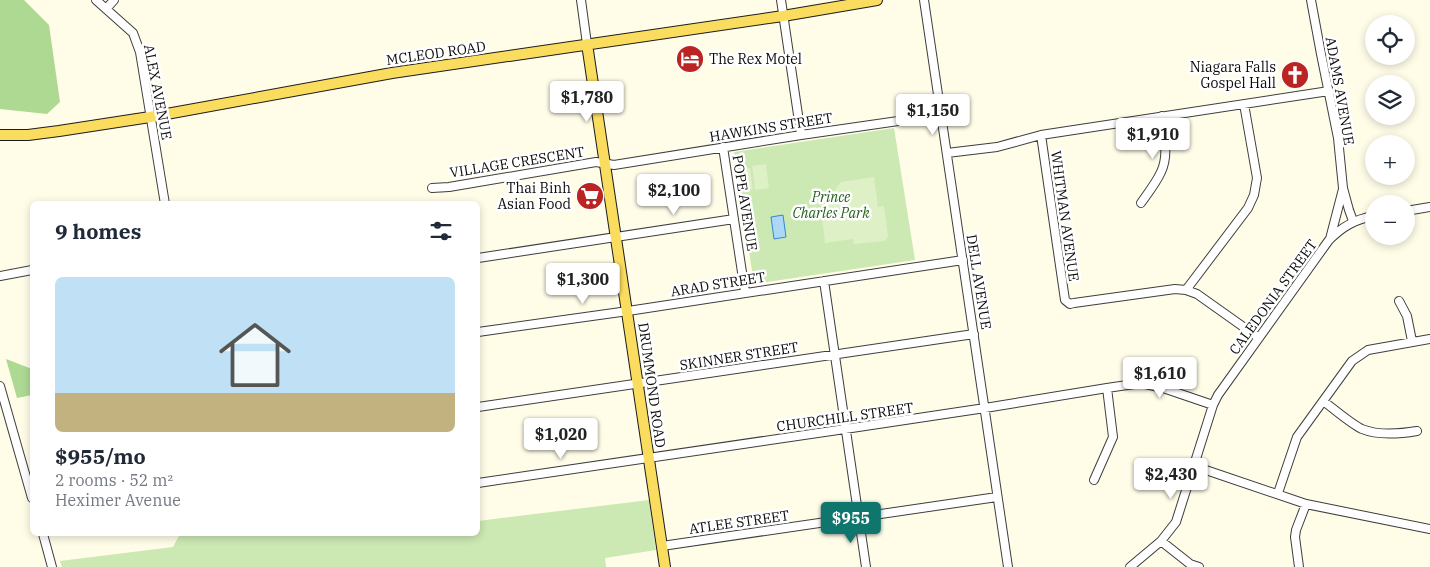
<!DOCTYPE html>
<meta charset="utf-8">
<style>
:root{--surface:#fff;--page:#f6f6f7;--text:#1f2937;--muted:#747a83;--accent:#0f766e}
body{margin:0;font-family:"IBM Plex Serif",serif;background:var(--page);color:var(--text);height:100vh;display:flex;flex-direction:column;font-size:19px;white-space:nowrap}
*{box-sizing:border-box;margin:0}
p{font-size:16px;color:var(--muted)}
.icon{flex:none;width:28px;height:28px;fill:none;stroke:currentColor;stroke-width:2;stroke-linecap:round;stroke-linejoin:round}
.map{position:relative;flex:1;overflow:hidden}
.sheet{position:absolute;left:30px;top:201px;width:450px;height:335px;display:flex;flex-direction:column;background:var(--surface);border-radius:8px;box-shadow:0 2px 8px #0003}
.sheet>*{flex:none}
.fabs{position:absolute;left:1365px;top:15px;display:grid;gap:10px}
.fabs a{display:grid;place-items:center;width:50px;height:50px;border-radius:50%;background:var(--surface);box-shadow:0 2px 8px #0003;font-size:25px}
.price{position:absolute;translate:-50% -42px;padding:0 11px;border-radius:5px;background:#fff;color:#222;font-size:16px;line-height:32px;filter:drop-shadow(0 1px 2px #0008)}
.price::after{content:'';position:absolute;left:50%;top:30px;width:15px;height:11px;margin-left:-8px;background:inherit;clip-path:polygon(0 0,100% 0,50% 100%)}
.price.current{background:var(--accent);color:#fff}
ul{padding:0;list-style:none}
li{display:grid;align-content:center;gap:10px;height:265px;padding:0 25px}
li span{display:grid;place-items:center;height:155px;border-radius:8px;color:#555}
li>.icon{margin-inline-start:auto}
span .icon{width:90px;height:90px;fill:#fffc;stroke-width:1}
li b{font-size:21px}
h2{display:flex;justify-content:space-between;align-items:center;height:60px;padding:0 25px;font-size:21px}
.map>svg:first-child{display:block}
.green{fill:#cce8b3}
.forest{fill:#aed992}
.pitch{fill:#def0c5}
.water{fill:#add7f6;stroke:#3488ce}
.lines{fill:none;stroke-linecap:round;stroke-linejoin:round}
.minor-casing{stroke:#3e3e3e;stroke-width:10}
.major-casing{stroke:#1c1c1c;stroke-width:12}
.minor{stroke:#fff;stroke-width:8}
.major{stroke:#fadc5e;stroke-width:10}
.labels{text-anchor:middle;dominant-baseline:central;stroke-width:5;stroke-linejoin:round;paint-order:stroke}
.street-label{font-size:14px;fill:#0b0b0b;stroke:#fff}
.poi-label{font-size:14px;fill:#0b0b0b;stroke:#fff;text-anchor:end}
.park-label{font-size:14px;font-style:italic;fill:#26621c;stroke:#fff}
</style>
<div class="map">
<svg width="1430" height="567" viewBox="0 0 1430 567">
<rect width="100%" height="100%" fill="#fffce8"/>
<!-- green -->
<path class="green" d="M894 128 915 260 754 284 734 152Z
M649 500 656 550 605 558 606 567H62L60 561 173 547 180 534H432L436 535H447V534H478V521Z"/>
<!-- forest -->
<path class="forest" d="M0 0H24L49 25 60 102 47 114 0 109Z
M6 359 32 369V395L17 398Z"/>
<!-- pitch -->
<path class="pitch" d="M766 164 769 188 755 190 752 166Z
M750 168 753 189 743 191 740 169Z
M874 177 878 207 884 206 888 236 885 241 854 244 853 239 825 243 821 209 841 182Z"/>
<!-- water -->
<path class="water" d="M783 215 786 237 774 239 771 217Z"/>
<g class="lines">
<defs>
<path id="minor" d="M96 0 133 33 140 52 165 204
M581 0 587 44
M781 0 801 135
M924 0 1008 567
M1311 0 1321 54 1338 138 1343 188 1349 210 1353 221
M106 9 114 0
M1041 135 1065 300 1070 304 1074 303 1175 289 1186 290 1197 294 1259 338
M723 147 745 292
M947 153 997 147 1041 135 1329 91
M432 188 449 187 596 162 614 165 801 135 940 115
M1141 203C1148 193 1156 183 1161 172 1169 156 1164 134 1162 116
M1406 211 1430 207
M1330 239 1343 189
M478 258 734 219
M0 276 32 270
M824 281 866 567
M1186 290 1248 208 1254 195 1257 178 1244 104
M1399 301 1407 316 1412 341
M478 332 628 311 963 260
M0 386 32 498
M1323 401C1333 408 1351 424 1362 429 1379 436 1399 434 1417 431
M478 407 974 334
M1194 466 1306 504 1430 529
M1094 480 1113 437 1107 388
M478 483 845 429 985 408 1107 388 1141 383 1163 388 1213 405
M1278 493 1297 437 1352 361 1368 350 1430 339
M43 534 52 567
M1161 541 1190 564 1199 567
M662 546 997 497
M1130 567 1161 541 1176 522 1213 405 1218 395 1329 240C1342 227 1355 219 1374 216
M1299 567 1295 537 1296 530 1306 504"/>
<path id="major" d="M587 44 665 567
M0 135H28L59 131 150 117 392 73 783 16 877 0"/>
</defs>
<!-- minor casing -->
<use href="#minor" class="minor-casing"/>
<!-- major casing -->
<use href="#major" class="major-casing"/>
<!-- minor -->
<use href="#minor" class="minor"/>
<!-- major -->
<use href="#major" class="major"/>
</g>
<!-- icons -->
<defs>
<symbol id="hotel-disc" viewBox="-11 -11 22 22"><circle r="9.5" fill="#ba2423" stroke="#fff"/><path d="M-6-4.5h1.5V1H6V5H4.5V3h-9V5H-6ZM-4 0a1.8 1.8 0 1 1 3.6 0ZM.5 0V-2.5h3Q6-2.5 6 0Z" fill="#fff"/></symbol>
<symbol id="church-disc" viewBox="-11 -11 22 22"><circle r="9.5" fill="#ba2423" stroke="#fff"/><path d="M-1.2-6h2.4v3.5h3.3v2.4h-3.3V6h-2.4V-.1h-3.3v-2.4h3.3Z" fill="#fff"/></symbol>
<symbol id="supermarket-disc" viewBox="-11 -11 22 22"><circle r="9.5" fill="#ba2423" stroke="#fff"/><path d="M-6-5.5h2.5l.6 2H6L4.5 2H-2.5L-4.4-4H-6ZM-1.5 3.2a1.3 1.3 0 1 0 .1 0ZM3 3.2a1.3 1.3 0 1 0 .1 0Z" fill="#fff"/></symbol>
</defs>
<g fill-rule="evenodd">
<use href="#hotel-disc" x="674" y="43" width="32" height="32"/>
<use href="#church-disc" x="1279" y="59" width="32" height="32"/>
<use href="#supermarket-disc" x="574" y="180" width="32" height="32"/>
</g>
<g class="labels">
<!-- street labels -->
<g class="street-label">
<text transform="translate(436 53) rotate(-8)">MCLEOD ROAD</text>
<text transform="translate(1340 91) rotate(80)">ADAMS AVENUE</text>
<text transform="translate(158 92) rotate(79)">ALEX AVENUE</text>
<text transform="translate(771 127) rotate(-9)">HAWKINS STREET</text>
<text transform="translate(517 162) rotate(-9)">VILLAGE CRESCENT</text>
<text transform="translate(745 203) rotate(81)">POPE AVENUE</text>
<text transform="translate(1065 216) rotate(82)">WHITMAN AVENUE</text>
<text transform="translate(979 282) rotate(81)">DELL AVENUE</text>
<text transform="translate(718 284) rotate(-9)">ARAD STREET</text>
<text transform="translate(1273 297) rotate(-54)">CALEDONIA STREET</text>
<text transform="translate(739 356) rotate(-9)">SKINNER STREET</text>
<text transform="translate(652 385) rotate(82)">DRUMMOND ROAD</text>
<text transform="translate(845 417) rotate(-8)">CHURCHILL STREET</text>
<text transform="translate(739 522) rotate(-8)">ATLEE STREET</text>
</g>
<!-- poi labels -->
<g class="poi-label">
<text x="709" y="59" text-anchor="start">The Rex Motel</text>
<text x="1276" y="67">Niagara Falls<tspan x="1276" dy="16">Gospel Hall</tspan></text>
<text x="571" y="188">Thai Binh<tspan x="571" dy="16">Asian Food</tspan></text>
</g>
<!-- park labels -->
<g class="park-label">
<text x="831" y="197">Prince<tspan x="831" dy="16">Charles Park</tspan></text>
</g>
</g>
</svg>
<div class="fabs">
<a><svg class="icon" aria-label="locate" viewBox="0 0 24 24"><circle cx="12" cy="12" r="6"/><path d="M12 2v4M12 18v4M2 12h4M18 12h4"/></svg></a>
<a><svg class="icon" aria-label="layers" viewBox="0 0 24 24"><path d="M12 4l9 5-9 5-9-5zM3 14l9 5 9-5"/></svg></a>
<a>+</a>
<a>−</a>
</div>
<b class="price" style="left:587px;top:123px">$1,780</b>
<b class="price" style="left:933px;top:136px">$1,150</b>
<b class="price" style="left:1153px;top:160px">$1,910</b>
<b class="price" style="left:674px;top:216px">$2,100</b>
<b class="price" style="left:583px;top:305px">$1,300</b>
<b class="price" style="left:1160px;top:399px">$1,610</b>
<b class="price" style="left:561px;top:460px">$1,020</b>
<b class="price" style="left:1171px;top:500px">$2,430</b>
<b class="price current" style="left:851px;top:544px">$955</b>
<section class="sheet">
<h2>9 homes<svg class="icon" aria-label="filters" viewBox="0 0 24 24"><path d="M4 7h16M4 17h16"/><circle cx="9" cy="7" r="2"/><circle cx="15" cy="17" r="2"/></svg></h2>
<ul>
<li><span style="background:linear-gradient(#bfe0f5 75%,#c2b280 0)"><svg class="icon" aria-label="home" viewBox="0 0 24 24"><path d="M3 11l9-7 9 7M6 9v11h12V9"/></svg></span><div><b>$955/mo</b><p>2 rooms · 52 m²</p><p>Heximer Avenue</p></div></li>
</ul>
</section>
</div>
